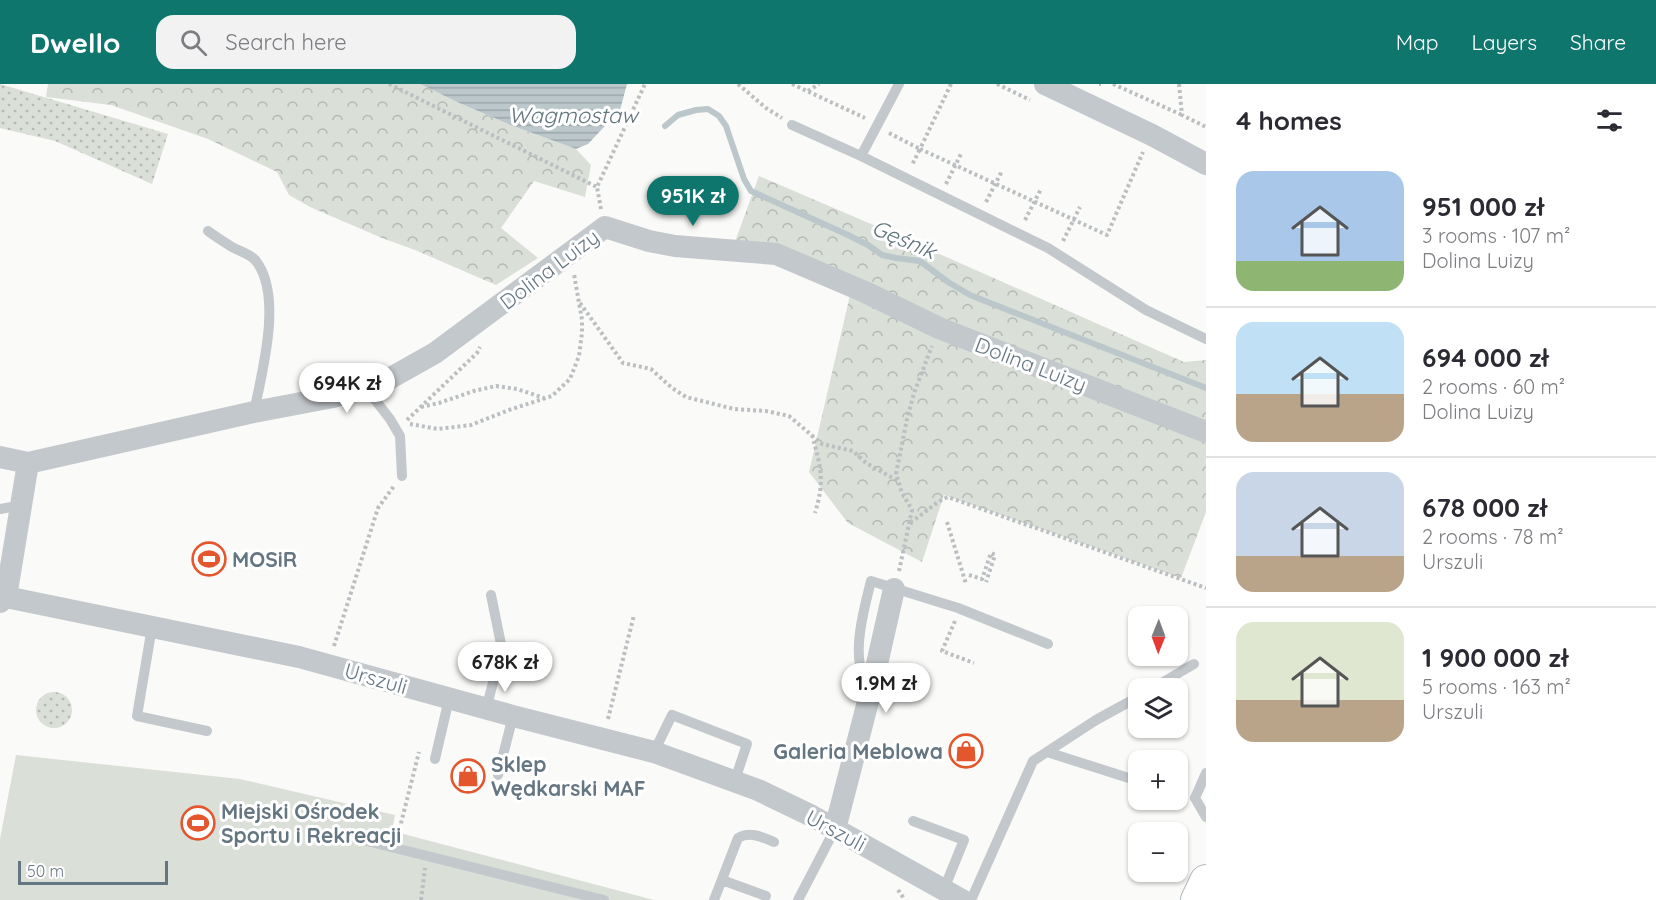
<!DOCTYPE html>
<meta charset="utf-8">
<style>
:root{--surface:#fff;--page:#f2f2f3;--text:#2b2b33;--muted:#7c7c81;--line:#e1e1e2;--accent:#0f766e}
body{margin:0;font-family:Quicksand,sans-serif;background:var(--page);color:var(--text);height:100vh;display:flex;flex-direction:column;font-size:22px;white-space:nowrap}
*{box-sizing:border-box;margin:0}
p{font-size:20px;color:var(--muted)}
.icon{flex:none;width:33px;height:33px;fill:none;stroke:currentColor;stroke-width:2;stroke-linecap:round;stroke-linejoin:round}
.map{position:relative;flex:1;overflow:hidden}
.panel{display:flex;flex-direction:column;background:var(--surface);width:450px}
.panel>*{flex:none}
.needle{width:39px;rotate:181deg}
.controls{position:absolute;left:1128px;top:522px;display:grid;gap:12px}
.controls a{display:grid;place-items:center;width:60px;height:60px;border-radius:12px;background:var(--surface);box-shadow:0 2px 4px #0004;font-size:30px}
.scale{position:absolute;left:18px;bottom:15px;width:150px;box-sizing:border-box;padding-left:6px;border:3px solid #657683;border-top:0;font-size:16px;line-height:21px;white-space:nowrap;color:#657683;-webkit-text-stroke:4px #fff;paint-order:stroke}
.price{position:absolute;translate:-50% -51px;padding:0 14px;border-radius:21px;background:#fff;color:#222;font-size:20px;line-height:39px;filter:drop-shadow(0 2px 3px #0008)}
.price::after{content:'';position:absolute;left:50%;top:36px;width:18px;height:14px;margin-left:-9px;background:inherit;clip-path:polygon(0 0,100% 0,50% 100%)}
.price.on{background:var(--accent);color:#fff}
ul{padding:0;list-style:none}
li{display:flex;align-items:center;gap:18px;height:150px;padding:0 30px}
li+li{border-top:2px solid var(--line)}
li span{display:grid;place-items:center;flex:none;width:168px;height:120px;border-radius:18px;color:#555}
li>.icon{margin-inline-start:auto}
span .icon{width:72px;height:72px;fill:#fffc;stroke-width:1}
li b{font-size:26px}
h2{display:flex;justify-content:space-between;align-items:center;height:72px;padding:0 30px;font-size:26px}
header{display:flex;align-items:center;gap:36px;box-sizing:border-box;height:84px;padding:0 30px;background:var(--accent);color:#fff}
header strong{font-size:28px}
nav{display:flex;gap:33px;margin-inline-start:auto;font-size:21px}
.search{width:420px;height:54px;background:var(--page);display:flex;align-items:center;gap:15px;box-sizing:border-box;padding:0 21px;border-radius:18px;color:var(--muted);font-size:22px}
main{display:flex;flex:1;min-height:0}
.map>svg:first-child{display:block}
.grass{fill:url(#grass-dots)}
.forest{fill:url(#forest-crowns)}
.garden{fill:#dadfd7}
.water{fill:url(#water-rules)}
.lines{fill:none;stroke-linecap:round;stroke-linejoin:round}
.stream{stroke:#bbc7cb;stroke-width:6}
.secondary-casing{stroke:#b3babf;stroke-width:34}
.path{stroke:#bbbfc2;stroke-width:4;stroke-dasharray:3 3;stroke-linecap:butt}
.lane{stroke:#c3c8cc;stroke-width:10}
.street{stroke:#c3c8cc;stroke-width:22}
.secondary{stroke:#fff;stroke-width:32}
.labels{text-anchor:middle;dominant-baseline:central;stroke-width:6;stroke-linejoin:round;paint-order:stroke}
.street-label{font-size:21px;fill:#657683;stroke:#fff}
.poi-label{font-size:21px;font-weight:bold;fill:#657683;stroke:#fff;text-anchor:start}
.water-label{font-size:22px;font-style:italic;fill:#60757c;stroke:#fff}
</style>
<header>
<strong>Dwello</strong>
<div class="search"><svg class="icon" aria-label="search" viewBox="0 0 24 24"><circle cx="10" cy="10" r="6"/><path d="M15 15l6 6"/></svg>Search here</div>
<nav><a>Map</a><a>Layers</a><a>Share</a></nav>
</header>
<main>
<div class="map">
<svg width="1206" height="816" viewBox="0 0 1206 816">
<defs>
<pattern id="grass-dots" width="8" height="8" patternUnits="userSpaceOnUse" patternTransform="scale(1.5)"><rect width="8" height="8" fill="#dadfd7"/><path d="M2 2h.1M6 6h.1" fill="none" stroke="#b4b9b4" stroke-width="1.8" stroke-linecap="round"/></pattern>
<pattern id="forest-crowns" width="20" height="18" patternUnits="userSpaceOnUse" patternTransform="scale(1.5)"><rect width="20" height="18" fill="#dadfd7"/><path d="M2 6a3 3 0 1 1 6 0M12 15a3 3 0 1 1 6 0" fill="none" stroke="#b4b9b4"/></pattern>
<pattern id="water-rules" width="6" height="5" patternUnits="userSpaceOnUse" patternTransform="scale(1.5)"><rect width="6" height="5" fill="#bbc7cb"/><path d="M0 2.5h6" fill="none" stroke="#9ca6aa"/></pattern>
</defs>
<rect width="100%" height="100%" fill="#fafaf8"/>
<!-- grass -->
<path class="grass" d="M0 0 168 50 152 100 55 57 0 44Z
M36 626a18 18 0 1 1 36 0a18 18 0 1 1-36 0Z"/>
<!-- forest -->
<path class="forest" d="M48 0H420L457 18 513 42 576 65 591 81 585 113 534 97 501 144 538 174 496 201 415 166 382 154 310 123 289 111 277 88 208 55 111 21 46 13Z
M759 92 885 146 1184 278 1206 276V428L1181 494 944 411 922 478 848 439 809 388 850 211 733 163Z"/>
<!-- garden -->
<path class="garden" d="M16 671 240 695 395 731 392 747 654 816H0V755Z"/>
<!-- water -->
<path class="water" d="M420 0H627L620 26 588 60 576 65 513 42 457 18Z"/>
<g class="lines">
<!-- stream -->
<path class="stream" d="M665 42 678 31 696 26 708 25 719 32 726 42 744 95 751 107 848 151 868 161 882 171 896 174 920 177 948 198 970 211 1206 304"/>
<defs>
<path id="secondary" d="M1197 816 1206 797"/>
</defs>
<!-- secondary casing -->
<use href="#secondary" class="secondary-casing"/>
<!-- path -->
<path class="path" d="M389 0 597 103
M738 0 766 24 782 34
M792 0 865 34
M951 0 920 65 1107 151 1143 68
M997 0 1030 16
M1099 0H1101
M1113 0 1182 31
M1179 0 1182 31 1206 43
M808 7 819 0
M889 49 920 65 912 81
M946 100 962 68
M986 118 1002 87
M601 125 597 103 645 0
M1025 136 1041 105
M1063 157 1080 123
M580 219 623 279 651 285 672 304 686 313 734 325 766 327 789 332 822 360 853 367 866 379 898 397
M421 323 439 319 474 307 496 302 517 305 544 314
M407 336 477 269 480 263
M410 340 438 345 471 341 509 326 552 312 570 295 579 272 582 249V236L574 190
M812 351C821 384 825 396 815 429
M910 438C924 431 933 419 948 413L1206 504
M947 438 966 500
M899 487 912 426 902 409 896 390 907 335 914 309 932 262
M969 491 982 495 991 469 995 471 986 498
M955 537 942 567 974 579
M334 562 378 424 394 402
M608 635 634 531
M398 751 419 668
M898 806 905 816
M421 816 425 784"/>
<!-- lane -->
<path class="lane" d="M899 0 861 72 1048 164 1146 226 1206 255
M792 41 861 72
M208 147C216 153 224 158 232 163 239 167 251 170 256 177 283 212 262 288 254 328
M365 303 390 335 400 352 402 392
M0 425 22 421
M152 543 137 632 207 647
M872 602C869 598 865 594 863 590 852 567 865 521 871 497L958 524 1048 560
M1153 604 1194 580
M486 625 502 565 491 511
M654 668 672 631 747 660 735 696
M1047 668 1135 696
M435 675 449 615
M1206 689 1195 714 1206 733
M498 691 513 632
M913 737 964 756 944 805
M367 757 604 816
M722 796 766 812
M714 816 738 754C750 747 762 753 774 758
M798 816 835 745
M971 816 1033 677 1096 636 1138 613"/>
<!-- street -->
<path class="street" d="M1045 0 1152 51 1206 80
M0 373 28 379 254 328 333 313 387 296 435 269 605 143 649 157 675 162 776 170 865 208 939 244 1206 348
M6 513 299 573 513 632 654 668 758 706 812 732 962 816
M0 518 6 513 28 379
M835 745 872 602 894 505"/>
<!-- secondary -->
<use href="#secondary" class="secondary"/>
</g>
<!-- icons -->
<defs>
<symbol id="stadium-ring" viewBox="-11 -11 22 22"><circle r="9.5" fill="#fff" stroke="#e4572e" stroke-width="1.5"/><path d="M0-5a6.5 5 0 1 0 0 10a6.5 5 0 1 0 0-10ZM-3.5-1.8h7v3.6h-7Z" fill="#e4572e"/></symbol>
<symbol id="shop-ring" viewBox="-11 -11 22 22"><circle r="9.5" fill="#fff" stroke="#e4572e" stroke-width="1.5"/><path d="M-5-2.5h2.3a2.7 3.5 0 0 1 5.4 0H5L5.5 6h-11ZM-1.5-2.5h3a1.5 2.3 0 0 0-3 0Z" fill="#e4572e"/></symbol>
</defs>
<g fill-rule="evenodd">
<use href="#stadium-ring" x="190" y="456" width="38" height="38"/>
<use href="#shop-ring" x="947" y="648" width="38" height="38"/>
<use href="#shop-ring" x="449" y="673" width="38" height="38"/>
<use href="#stadium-ring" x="179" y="720" width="38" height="38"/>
</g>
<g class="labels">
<!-- street labels -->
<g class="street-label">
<text transform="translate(549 185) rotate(-37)">Dolina Luizy</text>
<text transform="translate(1031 280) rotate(21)">Dolina Luizy</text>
<text transform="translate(376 594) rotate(16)">Urszuli</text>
<text transform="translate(836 746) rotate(28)">Urszuli</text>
</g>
<!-- poi labels -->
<g class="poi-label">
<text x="232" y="475">MOSiR</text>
<text x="943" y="667" text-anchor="end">Galeria Meblowa</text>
<text x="491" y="680">Sklep<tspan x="491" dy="24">Wędkarski MAF</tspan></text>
<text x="221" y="727">Miejski Ośrodek<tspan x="221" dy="24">Sportu i Rekreacji</tspan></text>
</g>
<!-- water labels -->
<g class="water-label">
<text x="573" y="31">Wagmostaw</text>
<text transform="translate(904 155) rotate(23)">Gęśnik</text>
</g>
</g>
</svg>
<div class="controls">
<a><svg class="needle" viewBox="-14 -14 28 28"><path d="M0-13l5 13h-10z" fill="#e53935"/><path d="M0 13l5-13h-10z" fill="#7c7c81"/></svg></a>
<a><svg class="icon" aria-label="layers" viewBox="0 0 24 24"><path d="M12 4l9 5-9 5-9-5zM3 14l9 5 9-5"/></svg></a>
<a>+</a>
<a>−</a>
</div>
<div class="scale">50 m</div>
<b class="price on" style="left:693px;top:143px">951K zł</b>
<b class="price" style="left:347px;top:330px">694K zł</b>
<b class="price" style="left:505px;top:609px">678K zł</b>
<b class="price" style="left:886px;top:630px">1.9M zł</b>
</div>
<section class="panel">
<h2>4 homes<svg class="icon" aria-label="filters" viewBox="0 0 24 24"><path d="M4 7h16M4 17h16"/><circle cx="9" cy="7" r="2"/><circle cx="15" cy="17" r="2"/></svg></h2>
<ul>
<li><span style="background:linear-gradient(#a9c7e8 75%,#8fb573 0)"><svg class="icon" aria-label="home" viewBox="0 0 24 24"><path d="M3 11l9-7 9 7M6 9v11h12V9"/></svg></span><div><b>951 000 zł</b><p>3 rooms · 107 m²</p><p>Dolina Luizy</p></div></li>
<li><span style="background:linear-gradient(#bfe0f5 60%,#b9a48a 0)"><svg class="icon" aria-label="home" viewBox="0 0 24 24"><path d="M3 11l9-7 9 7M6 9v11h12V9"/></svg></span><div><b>694 000 zł</b><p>2 rooms · 60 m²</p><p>Dolina Luizy</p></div></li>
<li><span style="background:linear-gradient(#c9d6e8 70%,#b9a48a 0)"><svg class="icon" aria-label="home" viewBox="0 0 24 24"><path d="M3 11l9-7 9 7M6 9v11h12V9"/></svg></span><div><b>678 000 zł</b><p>2 rooms · 78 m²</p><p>Urszuli</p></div></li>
<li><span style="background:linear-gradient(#dfe7d0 65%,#b9a48a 0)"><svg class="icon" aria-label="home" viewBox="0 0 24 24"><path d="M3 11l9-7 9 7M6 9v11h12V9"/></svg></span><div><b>1 900 000 zł</b><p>5 rooms · 163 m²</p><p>Urszuli</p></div></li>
</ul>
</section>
</main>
